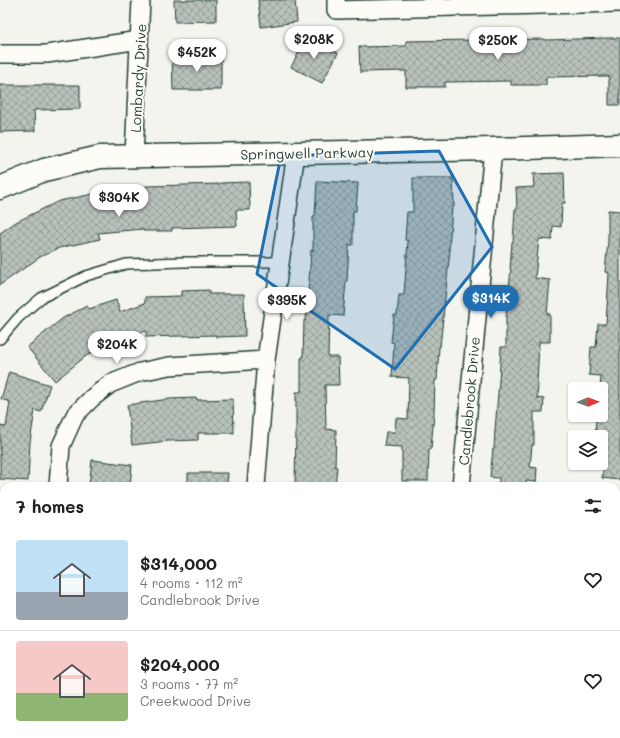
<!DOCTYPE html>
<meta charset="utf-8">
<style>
:root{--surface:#fff;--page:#f6f6f6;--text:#222;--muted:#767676;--line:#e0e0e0;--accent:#1f6fb2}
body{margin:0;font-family:Mali,sans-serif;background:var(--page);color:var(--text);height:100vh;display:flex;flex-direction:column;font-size:15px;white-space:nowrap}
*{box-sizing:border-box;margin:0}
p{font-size:13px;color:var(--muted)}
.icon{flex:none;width:22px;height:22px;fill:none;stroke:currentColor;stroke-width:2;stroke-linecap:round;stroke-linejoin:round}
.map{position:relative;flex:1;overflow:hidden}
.panel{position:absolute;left:0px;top:482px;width:620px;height:256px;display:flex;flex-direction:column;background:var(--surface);border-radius:12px 12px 0 0;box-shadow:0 1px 3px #0004}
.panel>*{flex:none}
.needle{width:26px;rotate:89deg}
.fabs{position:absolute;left:568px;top:382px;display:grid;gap:8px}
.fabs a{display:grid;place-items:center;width:40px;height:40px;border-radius:4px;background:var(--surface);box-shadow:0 1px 3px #0004;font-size:20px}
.price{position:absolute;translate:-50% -34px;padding:0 9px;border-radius:14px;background:#fff;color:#222;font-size:13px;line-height:26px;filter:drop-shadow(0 1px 2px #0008)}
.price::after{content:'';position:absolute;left:50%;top:24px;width:12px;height:9px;margin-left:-6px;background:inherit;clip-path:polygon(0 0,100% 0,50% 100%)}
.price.selected{background:var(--accent);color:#fff}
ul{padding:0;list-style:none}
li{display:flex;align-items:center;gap:12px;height:100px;padding:0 16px}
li+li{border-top:1px solid var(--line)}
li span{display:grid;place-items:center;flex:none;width:112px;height:80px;border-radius:4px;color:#555}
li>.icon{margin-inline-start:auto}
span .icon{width:48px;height:48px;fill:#fffc;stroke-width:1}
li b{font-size:17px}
h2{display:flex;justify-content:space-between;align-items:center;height:48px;padding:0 16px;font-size:17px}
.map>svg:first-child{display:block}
.building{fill:url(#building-cross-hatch);stroke:#1f3d34}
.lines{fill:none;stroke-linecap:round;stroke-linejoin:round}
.lane-casing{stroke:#1f3d34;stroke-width:12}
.street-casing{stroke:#1f3d34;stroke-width:20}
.secondary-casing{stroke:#1f3d34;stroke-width:25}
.lane{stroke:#fdfcf7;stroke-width:9}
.street{stroke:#fdfcf7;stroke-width:17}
.secondary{stroke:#fdfcf7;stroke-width:22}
.marked{fill:#1f6fb2;fill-opacity:0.2;stroke:#1f6fb2;stroke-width:3;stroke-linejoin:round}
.labels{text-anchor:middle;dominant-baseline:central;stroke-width:4;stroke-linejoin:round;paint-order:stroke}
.street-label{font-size:14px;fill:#1f3d34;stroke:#fdfcf7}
</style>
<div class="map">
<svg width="620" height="738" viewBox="0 0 620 738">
<defs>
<pattern id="building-cross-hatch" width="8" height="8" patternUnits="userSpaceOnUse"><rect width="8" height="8" fill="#b9c1bb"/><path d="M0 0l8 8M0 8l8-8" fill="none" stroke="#969e99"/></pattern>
</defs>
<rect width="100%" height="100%" fill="#f4f4ef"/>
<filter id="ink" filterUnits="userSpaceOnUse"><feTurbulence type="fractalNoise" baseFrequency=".025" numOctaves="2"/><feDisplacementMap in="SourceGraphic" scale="8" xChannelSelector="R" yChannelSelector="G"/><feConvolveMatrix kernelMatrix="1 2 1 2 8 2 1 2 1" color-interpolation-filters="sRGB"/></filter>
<g filter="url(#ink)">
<!-- building -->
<path class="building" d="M174 0H216V21L175 22Z
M258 0H295L297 22 261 27Z
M307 37 338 53 322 83 291 67Z
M608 38H620V105H609V76L546 77V85H511V81L445 82V87H406V71L360 72 359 47 406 46V41L545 39V40Z
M172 56H221V90H173Z
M0 85H80V109L34 110 35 131 0 132Z
M564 173 565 203H562L561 227 553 226 552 240 539 239 535 278 550 280 547 314H550V342H539L537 384H538L537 398 544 399 543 412H534V445H532L530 467 537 468 536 482 526 481V486H499V478L490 477 493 449H494L495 430 499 381 501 347H506V317L511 269H510L512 242H513L515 209H517L516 188 534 187 533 174Z
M413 178H453L454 207H452L449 250H450L440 347H439L437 380H435L434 413 431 449H429L428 481H402V447L384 446 386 432H395L396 418 408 419 409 378 392 377 394 343 391 342 394 315H397L399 295H404L408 241 405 240 407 212H413Z
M317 181 358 183 356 211H353V245H349L347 281H346L343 316 329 315 328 357H338L339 385H325L326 429 336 430 335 467H337L335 486H295L296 429V392H301V358H303L304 320H306L310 267 311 250 313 251V216H315Z
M249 182 250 210H236L237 226 172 228V231H143V229L98 233 100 239 59 248 40 257 0 285V233L16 222 59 201 103 192 102 190 148 186 220 184V183Z
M608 210 620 211V480L602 478 607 446 601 445V437H595L596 417 601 418V389H600L601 376 589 375 591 347H596L598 324H606L609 273 605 272 608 241Z
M209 290V294H244L245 336 216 337V335L146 337V331L106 344 107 346 86 356 55 381 27 347 63 318 87 306 89 309 116 300 120 312 145 303V297L181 296V291Z
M9 372 50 385 41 412 35 410 30 442 28 481 0 479V426L6 427 10 402 1 399Z
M197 398V400L233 399 234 433H198V440L168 441 132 445 127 405 169 399Z
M92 460 132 465 130 486H89Z
M188 473H228L227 486H188Z"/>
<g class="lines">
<defs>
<path id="lane" d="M0 339 18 318 41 298 86 276 126 264 183 262H281"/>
<path id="street" d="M336 0V10L620 3
M0 54H47L139 40
M134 156 141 0
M58 486 61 446 75 415 92 398 110 384 140 372 169 366 266 360
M256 486 266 360 296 153
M461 486 493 149
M35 738V734
M236 738 237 734
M438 738V734"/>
<path id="secondary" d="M0 188 44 170 100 157 493 149 620 145"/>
</defs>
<!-- lane casing -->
<use href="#lane" class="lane-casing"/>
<!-- street casing -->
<use href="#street" class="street-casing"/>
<!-- secondary casing -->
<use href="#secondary" class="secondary-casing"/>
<!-- lane -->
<use href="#lane" class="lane"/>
<!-- street -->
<use href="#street" class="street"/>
<!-- secondary -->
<use href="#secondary" class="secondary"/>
</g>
</g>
<!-- marked area -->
<path class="marked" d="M439 151 492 247 395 369 257 274 281 156Z"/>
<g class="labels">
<!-- street labels -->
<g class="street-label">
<text transform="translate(138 78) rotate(-87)">Lombardy Drive</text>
<text transform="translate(307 153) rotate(-1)">Springwell Parkway</text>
<text transform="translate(469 401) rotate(-85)">Candlebrook Drive</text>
</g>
</g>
</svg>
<div class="fabs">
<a><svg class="needle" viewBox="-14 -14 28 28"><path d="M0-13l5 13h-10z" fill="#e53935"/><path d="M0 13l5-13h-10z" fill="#767676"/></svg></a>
<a><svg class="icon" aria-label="layers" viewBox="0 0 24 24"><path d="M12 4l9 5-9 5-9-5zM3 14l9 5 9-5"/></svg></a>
</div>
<b class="price" style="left:314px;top:60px">$208K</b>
<b class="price" style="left:498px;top:61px">$250K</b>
<b class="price" style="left:197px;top:73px">$452K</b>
<b class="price" style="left:119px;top:218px">$304K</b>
<b class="price selected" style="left:491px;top:319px">$314K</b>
<b class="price" style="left:287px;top:321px">$395K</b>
<b class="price" style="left:117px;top:365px">$204K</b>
<section class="panel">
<h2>7 homes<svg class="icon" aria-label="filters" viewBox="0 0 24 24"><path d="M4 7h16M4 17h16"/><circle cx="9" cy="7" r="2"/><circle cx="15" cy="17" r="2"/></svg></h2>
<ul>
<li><span style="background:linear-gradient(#bfe0f5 65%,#9aa5b1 0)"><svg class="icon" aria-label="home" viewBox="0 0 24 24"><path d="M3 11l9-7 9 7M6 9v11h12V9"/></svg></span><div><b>$314,000</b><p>4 rooms · 112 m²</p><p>Candlebrook Drive</p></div><svg class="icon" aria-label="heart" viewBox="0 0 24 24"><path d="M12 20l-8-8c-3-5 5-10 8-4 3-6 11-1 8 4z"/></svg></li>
<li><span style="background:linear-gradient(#f6c9c9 65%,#8fb573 0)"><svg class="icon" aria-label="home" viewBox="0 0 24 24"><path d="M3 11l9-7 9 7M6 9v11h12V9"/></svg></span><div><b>$204,000</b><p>3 rooms · 77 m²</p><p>Creekwood Drive</p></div><svg class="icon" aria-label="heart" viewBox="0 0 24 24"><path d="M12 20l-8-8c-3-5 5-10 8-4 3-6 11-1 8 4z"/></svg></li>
</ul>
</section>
</div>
